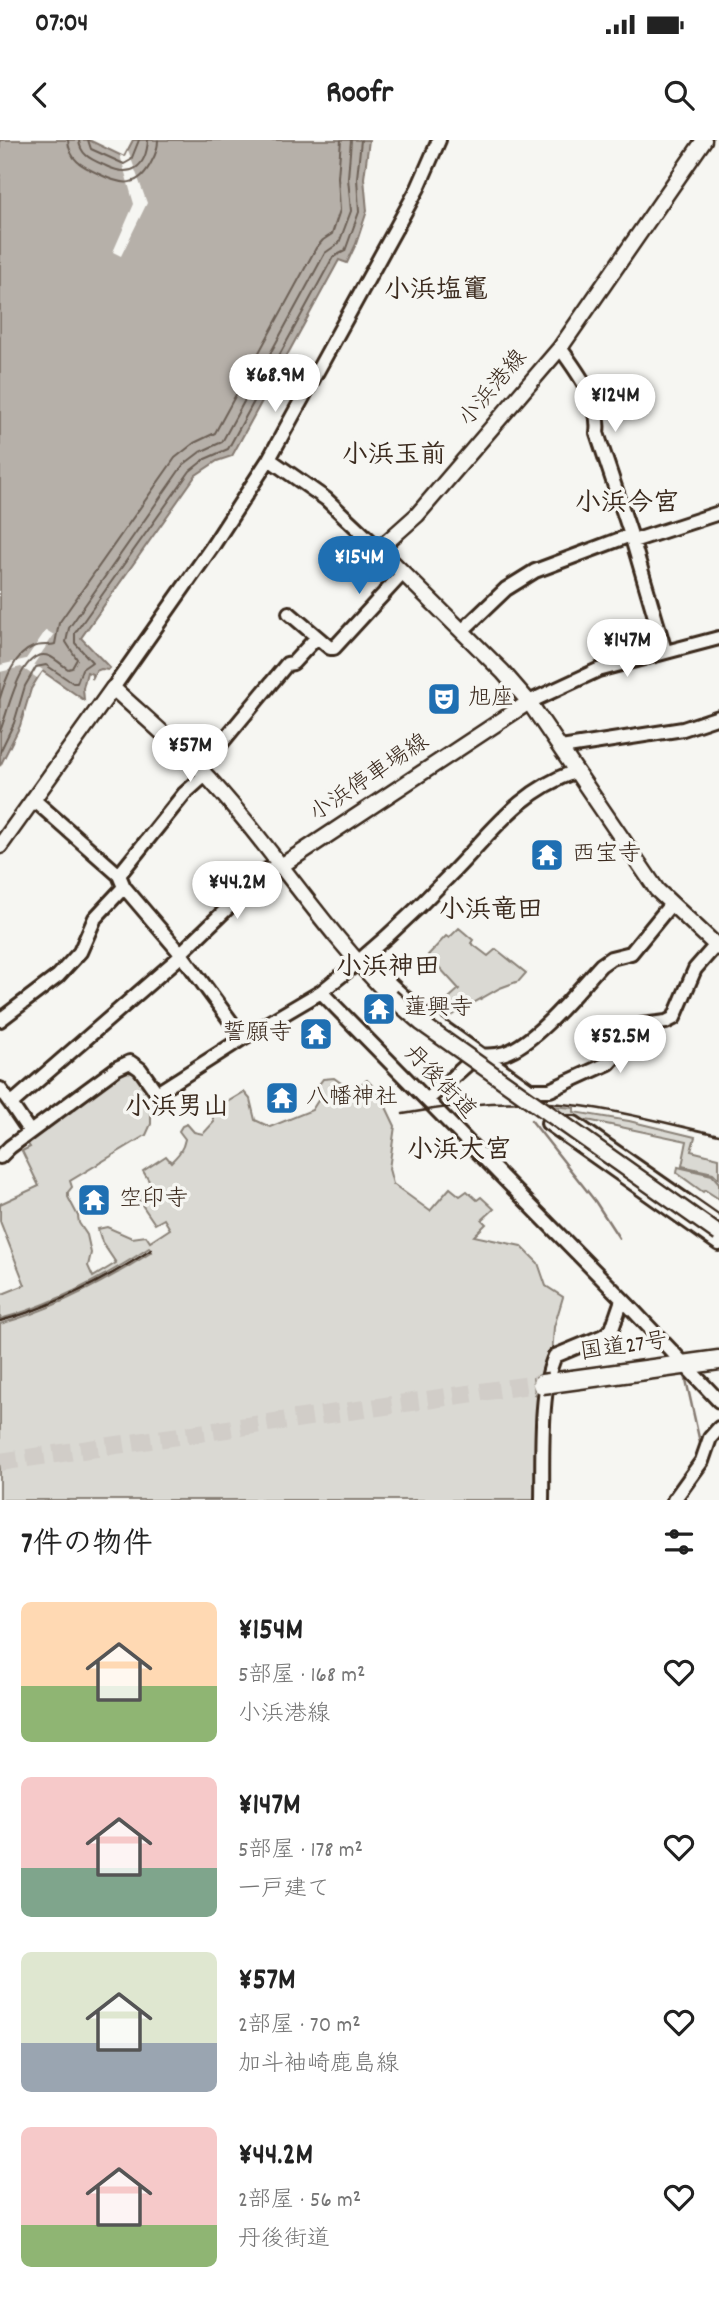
<!DOCTYPE html>
<html lang="ja">
<meta charset="utf-8">
<style>
:root{--surface:#fff;--page:#f2f2f2;--text:#222;--muted:#767676;--accent:#1f6fb2}
body{margin:0;font-family:Dekko,"Klee One",sans-serif;background:var(--page);color:var(--text);height:100vh;display:flex;flex-direction:column;font-size:26px;white-space:nowrap}
*{box-sizing:border-box;margin:0}
p{font-size:23px;color:var(--muted)}
.icon{flex:none;width:38px;height:38px;fill:none;stroke:currentColor;stroke-width:2;stroke-linecap:round;stroke-linejoin:round}
.map{position:relative;height:1360px;overflow:hidden}
.panel{display:flex;flex-direction:column;background:var(--surface);flex:1}
.panel>*{flex:none}
.price{position:absolute;translate:-50% -60px;padding:0 16px;border-radius:24px;background:#fff;color:#222;font-size:23px;line-height:46px;filter:drop-shadow(0 2px 4px #0008)}
.price::after{content:'';position:absolute;left:50%;top:42px;width:21px;height:16px;margin-left:-10px;background:inherit;clip-path:polygon(0 0,100% 0,50% 100%)}
.price.on{background:var(--accent);color:#fff}
ul{padding:0;list-style:none}
li{display:flex;align-items:center;gap:21px;height:175px;padding:0 21px}
li span{display:grid;place-items:center;flex:none;width:196px;height:140px;border-radius:10px;color:#555}
li>.icon{margin-inline-start:auto}
span .icon{width:84px;height:84px;fill:#fffc;stroke-width:1}
li b{font-size:30px}
h2{display:flex;justify-content:space-between;align-items:center;height:84px;padding:0 21px;font-size:30px}
.status{display:flex;justify-content:space-between;align-items:center;height:49px;padding:0 35px;background:var(--surface);direction:ltr}
.status svg{height:19px;fill:currentColor}
header{display:flex;justify-content:space-between;align-items:center;height:91px;padding:0 21px;background:var(--surface);font-size:32px;font-weight:700}
.map>svg:first-child{display:block}
.green{fill:#dad9d3;stroke:#8a8278;stroke-width:2}
.water{fill:#b6b0a9;stroke:#857a71;stroke-width:2}
.pier{fill:#f6f6f2}
.lines{fill:none;stroke-linecap:round;stroke-linejoin:round}
.shore{stroke:#6c6056;stroke-width:2}
.stream{stroke:#857a71;stroke-width:2.5}
.highway-tunnel{stroke:#d1cdc8;stroke-width:18;stroke-dasharray:18 9;stroke-linecap:butt}
.minor-casing{stroke:#3b2a1e;stroke-width:18}
.major-casing{stroke:#3b2a1e;stroke-width:19}
.highway-casing{stroke:#3b2a1e;stroke-width:23}
.minor{stroke:#f6f6f2;stroke-width:12}
.major{stroke:#f6f6f2;stroke-width:14}
.highway{stroke:#f6f6f2;stroke-width:18}
.rail{stroke:#3b2a1e;stroke-width:2.5}
.major-bridge-casing{stroke:#3b2a1e;stroke-width:19;stroke-linecap:butt}
.highway-bridge-casing{stroke:#3b2a1e;stroke-width:23;stroke-linecap:butt}
.major-bridge{stroke:#f6f6f2;stroke-width:14}
.highway-bridge{stroke:#f6f6f2;stroke-width:18}
.labels{text-anchor:middle;dominant-baseline:central;stroke-width:7;stroke-linejoin:round;paint-order:stroke}
.street-label{font-size:23px;fill:#3b2a1e;stroke:#f6f6f2}
.poi-label{font-size:23px;fill:#3b2a1e;stroke:#f6f6f2;text-anchor:start}
.quarter-label{font-size:26px;font-weight:bold;fill:#3b2a1e;stroke:#f6f6f2}
</style>
<div class="status"><b>07:04</b><svg viewBox="0 0 49 12"><path d="M0 12V9h3v3zM5 12V6h3v6zM10 12V3h3v9zM15 12V0h3v12zM26 1h20v11H26zM47 4h2v5h-2z"/></svg></div>
<header><svg class="icon" aria-label="back" viewBox="0 0 24 24"><path d="M15 5l-7 7 7 7"/></svg>Roofr<svg class="icon" aria-label="search" viewBox="0 0 24 24"><circle cx="10" cy="10" r="6"/><path d="M15 15l6 6"/></svg></header>
<div class="map">
<svg width="719" height="1360" viewBox="0 0 719 1360">
<rect width="100%" height="100%" fill="#f6f6f2"/>
<filter id="ink" filterUnits="userSpaceOnUse"><feTurbulence type="fractalNoise" baseFrequency=".0143" numOctaves="2"/><feDisplacementMap in="SourceGraphic" scale="14" xChannelSelector="R" yChannelSelector="G"/><feConvolveMatrix kernelMatrix="1 2 1 2 8 2 1 2 1" color-interpolation-filters="sRGB"/></filter>
<g filter="url(#ink)">
<!-- green -->
<path class="green" d="M459 788 473 800 471 803 488 816 496 809 526 833 519 841 500 848 440 882 430 875 459 849 428 815 446 796 449 798Z
M119 931 133 933 151 956V984L146 995 70 1041 72 1047 68 1052V1057L78 1076 79 1083 87 1095 91 1113 88 1126 93 1137 116 1123 102 1102 98 1089 107 1087 132 1098 146 1096 150 1102 170 1089 164 1079 155 1084 136 1056 152 1046 143 1031 166 1016 171 1022C178 1015 183 1010 185 999L179 991 182 986 187 984 194 992 203 994 214 982 212 974 214 970 244 952 250 959 255 980 270 987 312 970 319 959 317 947 323 939 334 938 351 950 367 940 385 959V965L395 986 389 1029 393 1044 430 1071 450 1048 460 1056 467 1051 477 1060 481 1057 494 1069 482 1080 486 1084 474 1096 521 1106 538 1123 546 1146 563 1157 554 1187 552 1215 544 1233 533 1238 535 1254 541 1257 538 1360H0V1184C55 1169 105 1142 152 1112L149 1108C103 1138 53 1165 0 1179V1155L25 1145 0 1081V1064L39 1046 22 1011 30 1007 28 1004 37 994Z
M551 966 574 968V972L629 981 695 997 691 1011 719 1018V1039L713 1033 682 1026 687 1001 592 981 568 978Z
M678 1027 712 1035 719 1043V1059L705 1050 703 1052 677 1033Z"/>
<!-- water -->
<path class="water" d="M0 0H89L124 17 133 0H369L364 38 367 71 356 104 347 123 339 120 232 316 217 321 196 335 81 498 110 528 108 530 101 529 96 531 92 539V534L87 532 83 548 84 560 42 531 31 549 20 586 0 626Z"/>
<!-- pier -->
<path class="pier" d="M128 10 147 63 121 116 113 112 134 64 120 15 125 17Z
M46 490 54 495 34 524 43 530 37 538 21 527 0 532V525L26 519Z"/>
<g class="lines">
<!-- shore -->
<path class="shore" d="M68 0C69 20 82 26 99 34 123 46 139 48 152 21 156 14 158 8 158 0
M79 0C80 16 93 20 106 26 131 38 146 28 148 0
M88 0 91 9 124 24 131 20 139 0
M0 558C5 541 14 514 33 507 40 504 48 506 55 504L59 483 175 318 194 303 215 293 316 108 323 100 332 94 340 70 338 37 341 0
M0 591C8 574 20 506 49 516 56 519 62 525 68 529L72 528 77 519 66 502 69 488 183 325 200 312 222 302 325 113 339 103 351 71 348 38 351 0
M0 612 14 583 25 546 36 527 46 525 73 543H77L82 529 92 522 75 503V493L190 331 205 319 228 309 333 117 345 111 359 72 357 38 361 0"/>
<!-- stream -->
<path class="stream" d="M531 980 595 1061 619 1098
M685 1235 701 1307"/>
<!-- highway-tunnel -->
<path class="highway-tunnel" d="M0 1322 536 1244"/>
<defs>
<path id="minor" d="M560 208C577 231 601 263 597 293L631 395 665 511
M269 319 326 359 379 409
M633 401 719 373
M289 473 330 508H334L402 434
M462 491 506 449 535 431 631 395
M113 548 212 407 269 319 418 48 439 0
M529 562 598 530 719 498
M561 608 683 589 719 577
M200 629 287 524 293 523 317 497
M33 659 119 735 124 747 182 815 243 898 321 852 628 1165 719 1261
M119 735 184 654 205 635
M181 813 267 730 281 726
M363 818 417 869 530 950H550L609 923 642 885 666 882 674 878 695 829 716 805
M321 852C366 817 409 778 449 736 492 693 516 653 576 631
M0 880 58 836 80 812 95 778 124 747
M0 949 11 964
M427 960 478 915C487 916 496 916 505 913 536 903 578 850 601 825L611 818 631 813 671 764
M30 992 11 964 182 815
M0 1017 10 1007 117 928 130 922 140 929 157 953 243 898
M719 1084 574 983H548L719 1104
M542 1360C543 1320 539 1250 555 1216L603 1196 612 1189 622 1160
M674 1360 702 1321 710 1298 719 1288"/>
<path id="major" d="M704 0 560 208 417 375 379 409 503 532 529 562 657 750 719 808
M0 706 113 548C142 575 172 600 199 628 268 700 320 787 391 857
M281 726 529 562"/>
<path id="highway" d="M550 1243 719 1220"/>
</defs>
<!-- minor casing -->
<use href="#minor" class="minor-casing"/>
<!-- major casing -->
<use href="#major" class="major-casing"/>
<!-- highway casing -->
<use href="#highway" class="highway-casing"/>
<!-- minor -->
<use href="#minor" class="minor"/>
<!-- major -->
<use href="#major" class="major"/>
<!-- highway -->
<use href="#highway" class="highway"/>
<!-- rail -->
<path class="rail" d="M403 974C462 963 521 958 581 966 627 972 673 985 719 995
M0 1181C54 1167 104 1140 151 1110"/>
<defs>
<path id="major-bridge" d="M391 857 421 883 719 1094"/>
<path id="highway-bridge" d="M542 1244 550 1243"/>
</defs>
<!-- major-bridge casing -->
<use href="#major-bridge" class="major-bridge-casing"/>
<!-- highway-bridge casing -->
<use href="#highway-bridge" class="highway-bridge-casing"/>
<!-- major-bridge -->
<use href="#major-bridge" class="major-bridge"/>
<!-- highway-bridge -->
<use href="#highway-bridge" class="highway-bridge"/>
</g>
</g>
<!-- icons -->
<defs>
<symbol id="theatre-square" viewBox="-11 -11 22 22"><rect x="-9" y="-9" width="18" height="18" rx="4" fill="#1f6fb2" stroke="#f6f6f2"/><path d="M-5-5.5Q0-4 5-5.5V0Q5 5 0 6Q-5 5-5 0ZM-3.3-2.5H-1v1.5H-3.3ZM1-2.5H3.3v1.5H1ZM-2.8 1Q0 5.5 2.8 1Z" fill="#fff"/></symbol>
<symbol id="temple-square" viewBox="-11 -11 22 22"><rect x="-9" y="-9" width="18" height="18" rx="4" fill="#1f6fb2" stroke="#f6f6f2"/><path d="M0-6L5-2H3V0L6.5 2.5H4V6H1.5V3h-3V6H-4V2.5H-6.5L-3 0V-2H-5Z" fill="#fff"/></symbol>
</defs>
<g fill-rule="evenodd">
<use href="#theatre-square" x="425" y="540" width="38" height="38"/>
<use href="#temple-square" x="528" y="696" width="38" height="38"/>
<use href="#temple-square" x="360" y="850" width="38" height="38"/>
<use href="#temple-square" x="297" y="875" width="38" height="38"/>
<use href="#temple-square" x="263" y="939" width="38" height="38"/>
<use href="#temple-square" x="75" y="1041" width="38" height="38"/>
</g>
<g class="labels">
<!-- street labels -->
<g class="street-label">
<text transform="translate(494 249) rotate(-50)">小浜港線</text>
<text transform="translate(370 639) rotate(-34)">小浜停車場線</text>
<text transform="translate(439 943) rotate(46)">丹後街道</text>
<text transform="translate(624 1208) rotate(-8)">国道27号</text>
</g>
<!-- poi labels -->
<g class="poi-label">
<text x="468" y="559">旭座</text>
<text x="572" y="715">西宝寺</text>
<text x="404" y="869">蓮興寺</text>
<text x="292" y="894" text-anchor="end">誓願寺</text>
<text x="306" y="958">八幡神社</text>
<text x="119" y="1060">空印寺</text>
</g>
<!-- quarter labels -->
<g class="quarter-label">
<text x="436" y="151">小浜塩竃</text>
<text x="394" y="316">小浜玉前</text>
<text x="627" y="364">小浜今宮</text>
<text x="491" y="771">小浜竜田</text>
<text x="388" y="828">小浜神田</text>
<text x="177" y="968">小浜男山</text>
<text x="459" y="1011">小浜大宮</text>
</g>
</g>
</svg>
<b class="price" style="left:275px;top:274px">¥68.9M</b>
<b class="price" style="left:615px;top:294px">¥124M</b>
<b class="price on" style="left:359px;top:456px">¥154M</b>
<b class="price" style="left:627px;top:539px">¥147M</b>
<b class="price" style="left:190px;top:644px">¥57M</b>
<b class="price" style="left:237px;top:781px">¥44.2M</b>
<b class="price" style="left:620px;top:935px">¥52.5M</b>
</div>
<section class="panel">
<h2>7件の物件<svg class="icon" aria-label="filters" viewBox="0 0 24 24"><path d="M4 7h16M4 17h16"/><circle cx="9" cy="7" r="2"/><circle cx="15" cy="17" r="2"/></svg></h2>
<ul>
<li><span style="background:linear-gradient(#ffd9b3 60%,#8fb573 0)"><svg class="icon" aria-label="home" viewBox="0 0 24 24"><path d="M3 11l9-7 9 7M6 9v11h12V9"/></svg></span><div><b>¥154M</b><p>5部屋 · 168 m²</p><p>小浜港線</p></div><svg class="icon" aria-label="heart" viewBox="0 0 24 24"><path d="M12 20l-8-8c-3-5 5-10 8-4 3-6 11-1 8 4z"/></svg></li>
<li><span style="background:linear-gradient(#f6c9c9 65%,#7fa58c 0)"><svg class="icon" aria-label="home" viewBox="0 0 24 24"><path d="M3 11l9-7 9 7M6 9v11h12V9"/></svg></span><div><b>¥147M</b><p>5部屋 · 178 m²</p><p>一戸建て</p></div><svg class="icon" aria-label="heart" viewBox="0 0 24 24"><path d="M12 20l-8-8c-3-5 5-10 8-4 3-6 11-1 8 4z"/></svg></li>
<li><span style="background:linear-gradient(#dfe7d0 65%,#9aa5b1 0)"><svg class="icon" aria-label="home" viewBox="0 0 24 24"><path d="M3 11l9-7 9 7M6 9v11h12V9"/></svg></span><div><b>¥57M</b><p>2部屋 · 70 m²</p><p>加斗袖崎鹿島線</p></div><svg class="icon" aria-label="heart" viewBox="0 0 24 24"><path d="M12 20l-8-8c-3-5 5-10 8-4 3-6 11-1 8 4z"/></svg></li>
<li><span style="background:linear-gradient(#f6c9c9 70%,#8fb573 0)"><svg class="icon" aria-label="home" viewBox="0 0 24 24"><path d="M3 11l9-7 9 7M6 9v11h12V9"/></svg></span><div><b>¥44.2M</b><p>2部屋 · 56 m²</p><p>丹後街道</p></div><svg class="icon" aria-label="heart" viewBox="0 0 24 24"><path d="M12 20l-8-8c-3-5 5-10 8-4 3-6 11-1 8 4z"/></svg></li>
</ul>
</section>
